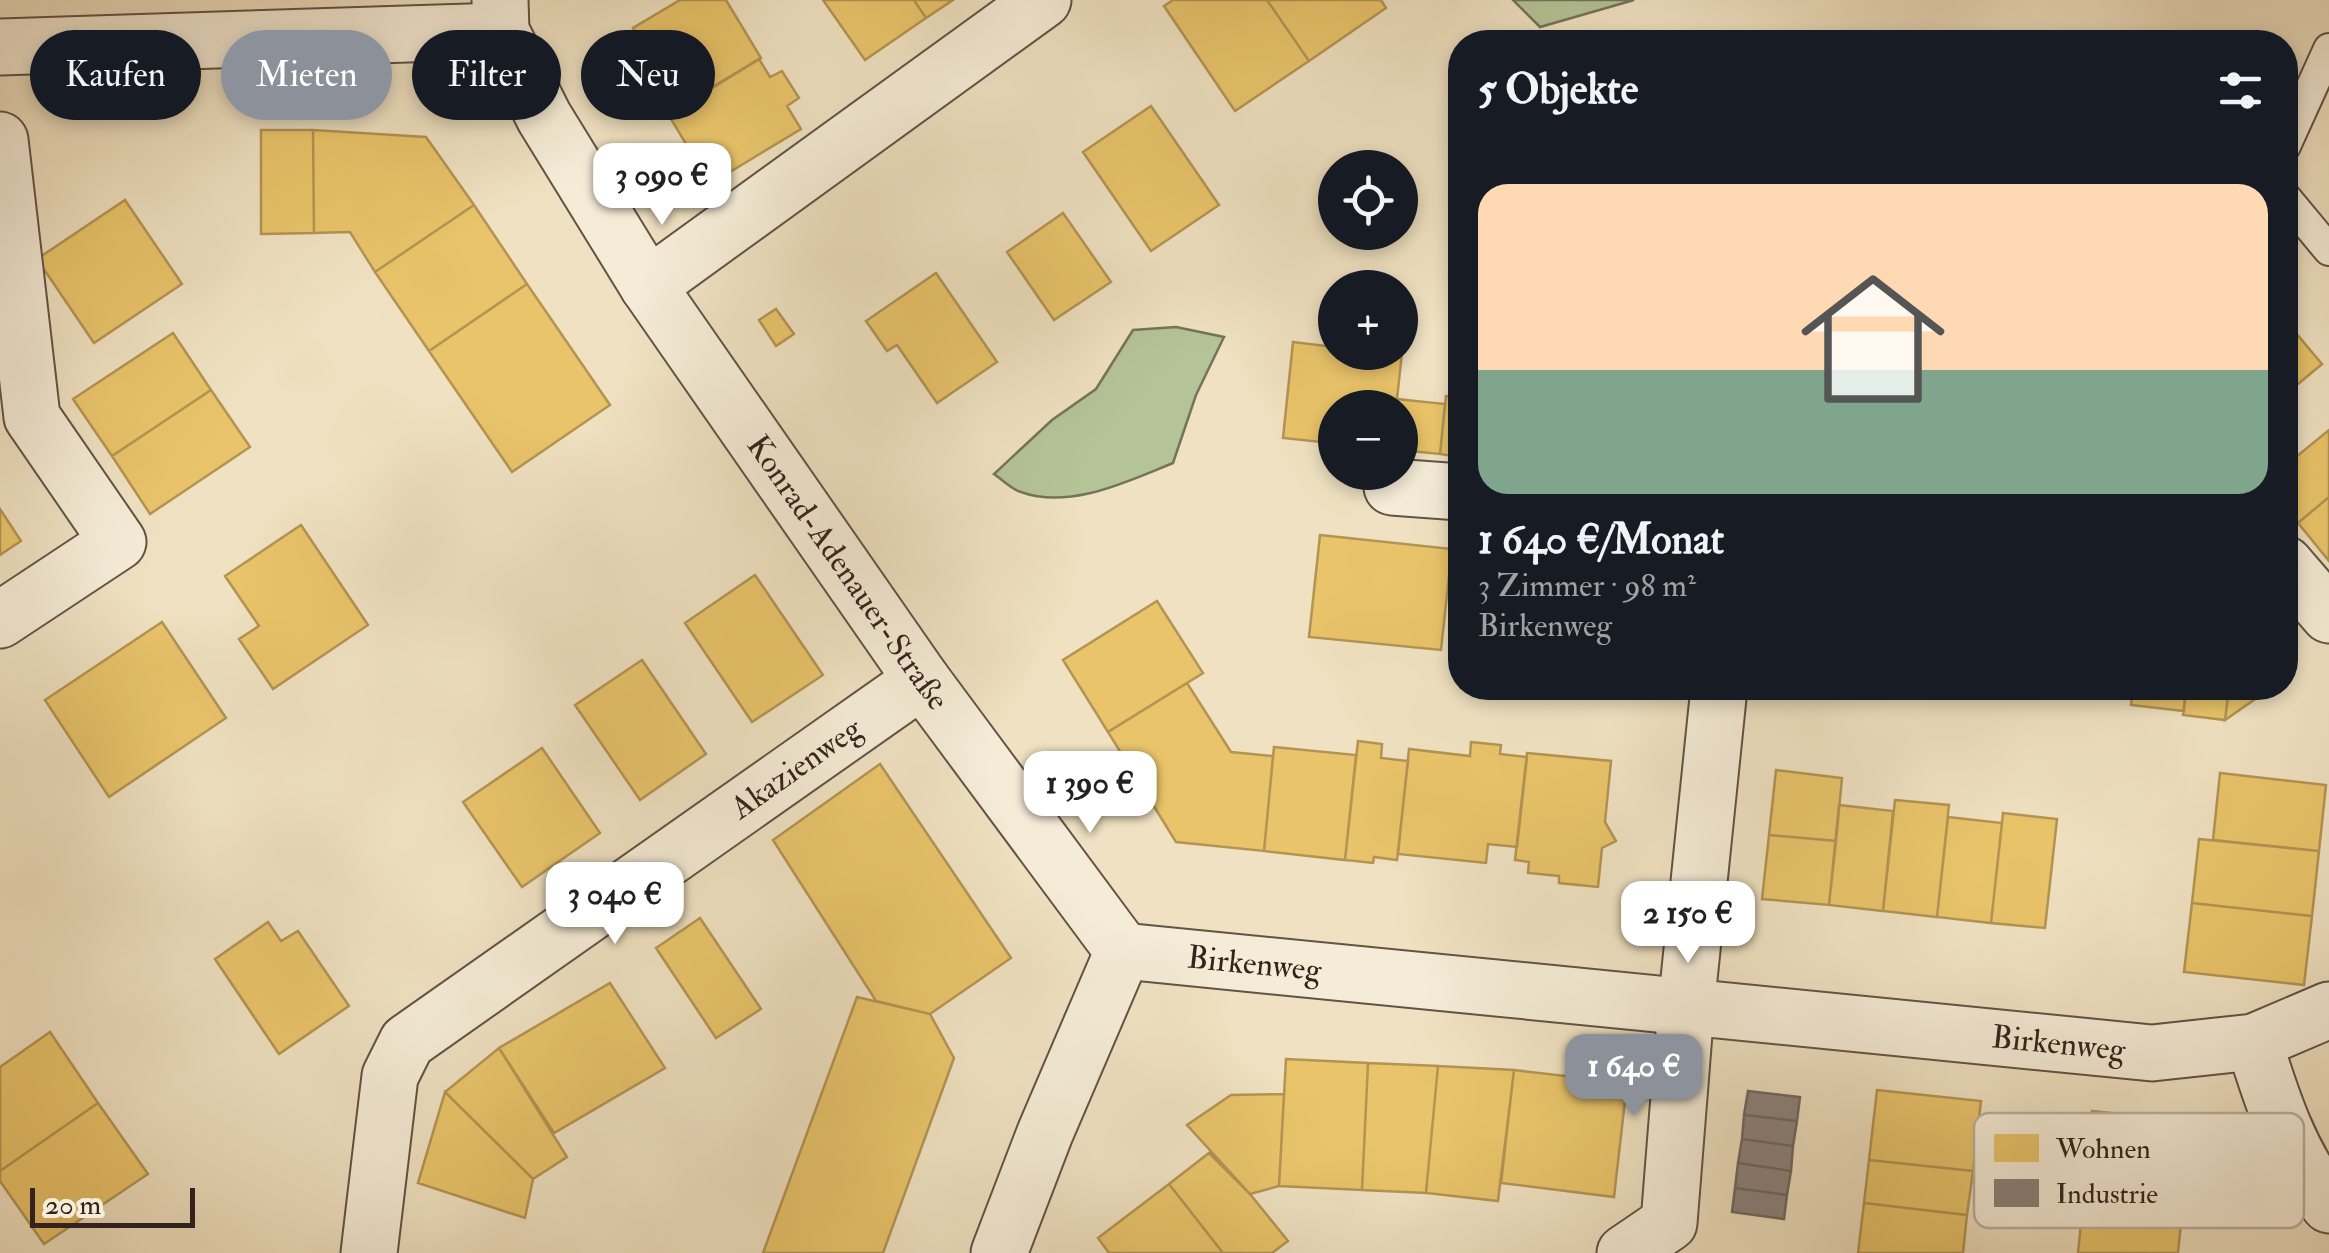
<!DOCTYPE html>
<html lang="de">
<meta charset="utf-8">
<style>
:root{--surface:#171b24;--page:#20242c;--text:#f1f3f6;--muted:#9ea1a6;--line:#363941;--accent:#8c9099}
body{margin:0;font-family:"IM FELL Double Pica",serif;background:var(--page);color:var(--text);height:100vh;display:flex;flex-direction:column;font-size:38px;white-space:nowrap}
*{box-sizing:border-box;margin:0}
p{font-size:32px;color:var(--muted)}
.icon{flex:none;width:55px;height:55px;fill:none;stroke:currentColor;stroke-width:2;stroke-linecap:round;stroke-linejoin:round}
.map{position:relative;flex:1;overflow:hidden}
.drawer{position:absolute;left:1448px;top:30px;width:850px;height:670px;display:flex;flex-direction:column;background:var(--surface);border-radius:40px;box-shadow:0 5px 15px #0003}
.drawer>*{flex:none}
.top-card{position:absolute;left:30px;top:30px;width:950px;height:90px;display:flex;gap:20px}
.tools{position:absolute;left:1318px;top:150px;display:grid;gap:20px}
.tools a{display:grid;place-items:center;width:100px;height:100px;border-radius:50%;background:var(--surface);box-shadow:0 5px 15px #0003;font-size:50px}
.scale{position:absolute;left:30px;bottom:25px;width:165px;box-sizing:border-box;padding-left:10px;border:5px solid #34231d;border-top:0;font-size:28px;line-height:35px;white-space:nowrap;color:#34231d;-webkit-text-stroke:8px #f5ecd7;paint-order:stroke}
.price{position:absolute;translate:-50% -85px;padding:0 22px;border-radius:20px;background:#fff;color:#222;font-size:32px;line-height:65px;filter:drop-shadow(0 2px 5px #0008)}
.price::after{content:'';position:absolute;left:50%;top:60px;width:30px;height:22px;margin-left:-15px;background:inherit;clip-path:polygon(0 0,100% 0,50% 100%)}
.price.active{background:var(--accent);color:#fff}
ul{padding:0;list-style:none}
li{display:grid;align-content:center;gap:20px;height:530px;padding:0 30px}
li+li{border-top:2px solid var(--line)}
li span{display:grid;place-items:center;height:310px;border-radius:30px;color:#555}
li>.icon{margin-inline-start:auto}
span .icon{width:180px;height:180px;fill:#fffc;stroke-width:1}
li b{font-size:42px}
h2{display:flex;justify-content:space-between;align-items:center;height:120px;padding:0 30px;font-size:42px}
.tag{padding:0 35px;border-radius:45px;background:var(--surface);box-shadow:0 5px 15px #0003;font-size:35px;line-height:90px}
.tag.active{background:var(--accent);color:#fff}
.map>svg:first-child{display:block}
.green{fill:#b4c497;stroke:#74745a;stroke-width:2.5}
.homes{fill:#e9c46a;stroke:#b39453;stroke-width:2.5}
.industry{fill:#8a817c;stroke:#706560;stroke-width:2.5}
.lines{fill:none;stroke-linecap:round;stroke-linejoin:round}
.service-casing{stroke:#635246;stroke-width:34}
.minor-casing{stroke:#635246;stroke-width:59}
.service{stroke:#f5ecd7;stroke-width:30}
.minor{stroke:#f5ecd7;stroke-width:55}
.labels{text-anchor:middle;dominant-baseline:central;stroke-width:10;stroke-linejoin:round;paint-order:stroke}
.street-label{font-size:32px;fill:#34231d;stroke:#f5ecd7}
.key{fill:#f5ecd7;stroke:#bbb09f;stroke-width:2.5}
.key-label{font-size:28px;fill:#34231d}
</style>
<div class="map">
<svg width="2329" height="1253" viewBox="0 0 2329 1253">
<rect width="100%" height="100%" fill="#efe1c1"/>
<filter id="stains"><feTurbulence type="fractalNoise" baseFrequency=".002" numOctaves="4"/><feColorMatrix values="0 0 0 0 .2 0 0 0 0 .09 0 0 0 0 .02 0 0 0 .5 -.17"/></filter>
<radialGradient id="worn" r=".72"><stop offset=".6" stop-color="#630" stop-opacity="0"/><stop offset="1" stop-color="#630" stop-opacity=".3"/></radialGradient>
<!-- green -->
<path class="green" d="M1513 0H1634L1540 27Z
M1176 327 1224 337 1196 395 1173 463C1128 481 1070 510 1021 492 1011 489 1003 480 994 474L1052 420 1096 389 1133 330Z"/>
<!-- homes -->
<path class="homes" d="M680 0H726L761 58 681 107 633 28Z
M823 0H914L926 18 865 60Z
M914 0H953L926 18Z
M1173 0H1267L1309 61 1235 111 1164 6Z
M1267 0H1381L1386 8 1309 61Z
M759 59 770 77 782 71 799 98 787 106 801 129 710 184 668 114Z
M1151 106 1219 205 1151 251 1083 152Z
M261 130H313L314 233 261 234Z
M313 130 426 137 474 205 375 272 350 232 314 233Z
M125 200 182 284 94 343 37 259Z
M474 205 527 284 429 351 375 272Z
M1063 213 1111 282 1054 320 1007 252Z
M936 273 997 362 937 403 897 345 887 351 866 321Z
M527 284 610 405 512 472 429 351Z
M776 309 794 334 776 346 759 320Z
M2285 320 2322 364 2285 395Z
M173 333 211 390 112 456 73 399Z
M1293 342 1335 347V352L1402 353 1396 408H1335V453L1321 451 1322 442 1283 438Z
M211 390 250 447 150 514 112 456Z
M1446 396 1460 397V457L1440 454Z
M1397 399 1445 404 1440 454 1400 450V408H1396Z
M2329 430V497L2298 523 2285 508V466Z
M2329 497V561L2298 523Z
M0 509 21 541 0 555Z
M301 525 368 625 273 689 239 639 259 626 225 576Z
M1320 535 1452 549 1441 650 1309 637Z
M755 575 823 675 752 722 685 623Z
M1157 601 1203 673 1108 732 1063 660Z
M162 622 226 718 109 797 45 700Z
M642 660 706 754 640 800 575 705Z
M1187 683 1231 752 1273 756 1264 851 1176 842 1108 732Z
M2133 688H2186L2184 711 2131 705Z
M2186 688H2229L2225 720 2183 715Z
M2229 688H2271L2225 720Z
M1358 741 1382 744 1381 758 1408 761 1397 860 1374 857 1373 863 1345 860Z
M1471 742 1501 745 1500 754 1527 757 1517 847 1488 844 1486 863 1398 854 1409 749 1470 756Z
M1274 747 1356 755 1345 860 1264 851Z
M542 748 600 833 522 887 463 802Z
M1527 753 1611 761 1605 822 1616 841 1602 848 1598 887 1559 883V876L1528 873 1529 862 1515 860Z
M880 764 1011 958 930 1014 876 1001 773 840Z
M1776 770 1842 778 1836 841 1769 835Z
M2220 773 2326 785 2319 851 2213 840Z
M1895 800 1949 805 1937 917 1883 911Z
M1839 805 1893 811 1883 911 1829 905Z
M2003 813 2057 819 2045 928 1991 923Z
M1948 817 2002 823 1991 923 1937 917Z
M1769 835 1836 841 1829 905 1762 899Z
M2199 839 2319 851 2312 916 2192 903Z
M2192 903 2312 916 2304 985 2184 972Z
M700 918 761 1009 716 1038 656 948Z
M268 922 281 941 298 931 349 1006 279 1054 215 959Z
M610 983 665 1068 554 1133 499 1048Z
M857 997 930 1014 954 1058 883 1253H763Z
M50 1032 98 1103 0 1171V1067Z
M499 1048 567 1157 533 1179 445 1092Z
M1286 1059 1368 1063 1362 1190 1279 1186Z
M1368 1063 1438 1066 1426 1193 1362 1190Z
M1438 1066 1514 1070 1498 1201 1426 1193Z
M1514 1070 1627 1083 1614 1197 1501 1183Z
M1877 1090 1981 1101 1973 1171 1869 1160Z
M445 1092 533 1179 525 1218 418 1183Z
M1284 1094 1279 1186 1250 1194 1187 1125 1231 1095Z
M98 1103 148 1174 44 1244 0 1181V1171Z
M2092 1111 2191 1121 2186 1172 2087 1162Z
M1209 1153 1250 1194 1288 1241 1272 1253H1223L1169 1184Z
M1869 1160 1973 1171 1967 1215 1864 1203Z
M1169 1184 1223 1253H1109L1098 1238Z
M1864 1203 1967 1215 1963 1253H1858Z
M2082 1213 2181 1223 2178 1253H2078Z"/>
<!-- industry -->
<path class="industry" d="M1784 688H1839L1838 694Z
M1748 1091 1800 1097 1797 1121 1744 1115Z
M1744 1115 1797 1121 1793 1146 1742 1139Z
M1742 1139 1793 1146 1791 1171 1738 1163Z
M1738 1163 1791 1171 1787 1195 1735 1188Z
M1735 1188 1787 1195 1784 1219 1732 1212Z"/>
<g class="lines">
<defs>
<path id="service" d="M2285 146 2329 49
M2285 197 2329 250"/>
<g id="minor">
<path id="s1" d="M500 0 501 31 544 117 648 286 922 680 1123 951 1045 1133 999 1253"/>
<path d="M0 47 501 31"/>
<path d="M0 140 32 417 118 542 0 620"/>
<path d="M648 286 1043 0"/>
<path d="M1392 487 1460 492"/>
<path d="M2285 564 2329 615"/>
<path id="s2" d="M1123 951 2152 1053 2254 1042 2329 1010"/>
<path d="M2254 1042C2272 1100 2290 1156 2329 1205"/>
<path id="s3" d="M369 1253 390 1076 407 1042 922 680"/>
<path d="M1625 1253 1669 1223 1686 1008 1719 688"/>
</g>
</defs>
<!-- service casing -->
<use href="#service" class="service-casing"/>
<!-- minor casing -->
<use href="#minor" class="minor-casing"/>
<!-- service -->
<use href="#service" class="service"/>
<!-- minor -->
<use href="#minor" class="minor"/>
</g>
<g class="labels">
<!-- street labels -->
<g class="street-label">
<text stroke="none"><textPath href="#s1" startOffset="675">Konrad-Adenauer-Straße</textPath></text>
<text stroke="none"><textPath href="#s3" startOffset="692">Akazienweg</textPath></text>
<text stroke="none"><textPath href="#s2" startOffset="132">Birkenweg</textPath></text>
<text stroke="none"><textPath href="#s2" startOffset="940">Birkenweg</textPath></text>
</g>
</g>
<!-- legend -->
<rect x="1974" y="1113" width="330" height="115" rx="15" class="key"/>
<rect x="1994" y="1134" width="45" height="28" fill="#e9c46a"/>
<rect x="1994" y="1179" width="45" height="28" fill="#8a817c"/>
<g class="key-label">
<text x="2056" y="1158">Wohnen</text>
<text x="2056" y="1203">Industrie</text>
</g>
<rect width="100%" height="100%" filter="url(#stains)"/>
<rect width="100%" height="100%" fill="url(#worn)"/>
</svg>
<div class="tools">
<a><svg class="icon" aria-label="locate" viewBox="0 0 24 24"><circle cx="12" cy="12" r="6"/><path d="M12 2v4M12 18v4M2 12h4M18 12h4"/></svg></a>
<a>+</a>
<a>−</a>
</div>
<div class="scale">20 m</div>
<b class="price" style="left:662px;top:228px">3 090 €</b>
<b class="price" style="left:1090px;top:836px">1 390 €</b>
<b class="price" style="left:615px;top:947px">3 040 €</b>
<b class="price" style="left:1688px;top:966px">2 150 €</b>
<b class="price active" style="left:1634px;top:1119px">1 640 €</b>
<div class="top-card">
<a class="tag">Kaufen</a>
<a class="tag active">Mieten</a>
<a class="tag">Filter</a>
<a class="tag">Neu</a>
</div>
<section class="drawer">
<h2>5 Objekte<svg class="icon" aria-label="filters" viewBox="0 0 24 24"><path d="M4 7h16M4 17h16"/><circle cx="9" cy="7" r="2"/><circle cx="15" cy="17" r="2"/></svg></h2>
<ul>
<li><span style="background:linear-gradient(#ffd9b3 60%,#7fa58c 0)"><svg class="icon" aria-label="home" viewBox="0 0 24 24"><path d="M3 11l9-7 9 7M6 9v11h12V9"/></svg></span><div><b>1 640 €/Monat</b><p>3 Zimmer · 98 m²</p><p>Birkenweg</p></div></li>
</ul>
</section>
</div>
